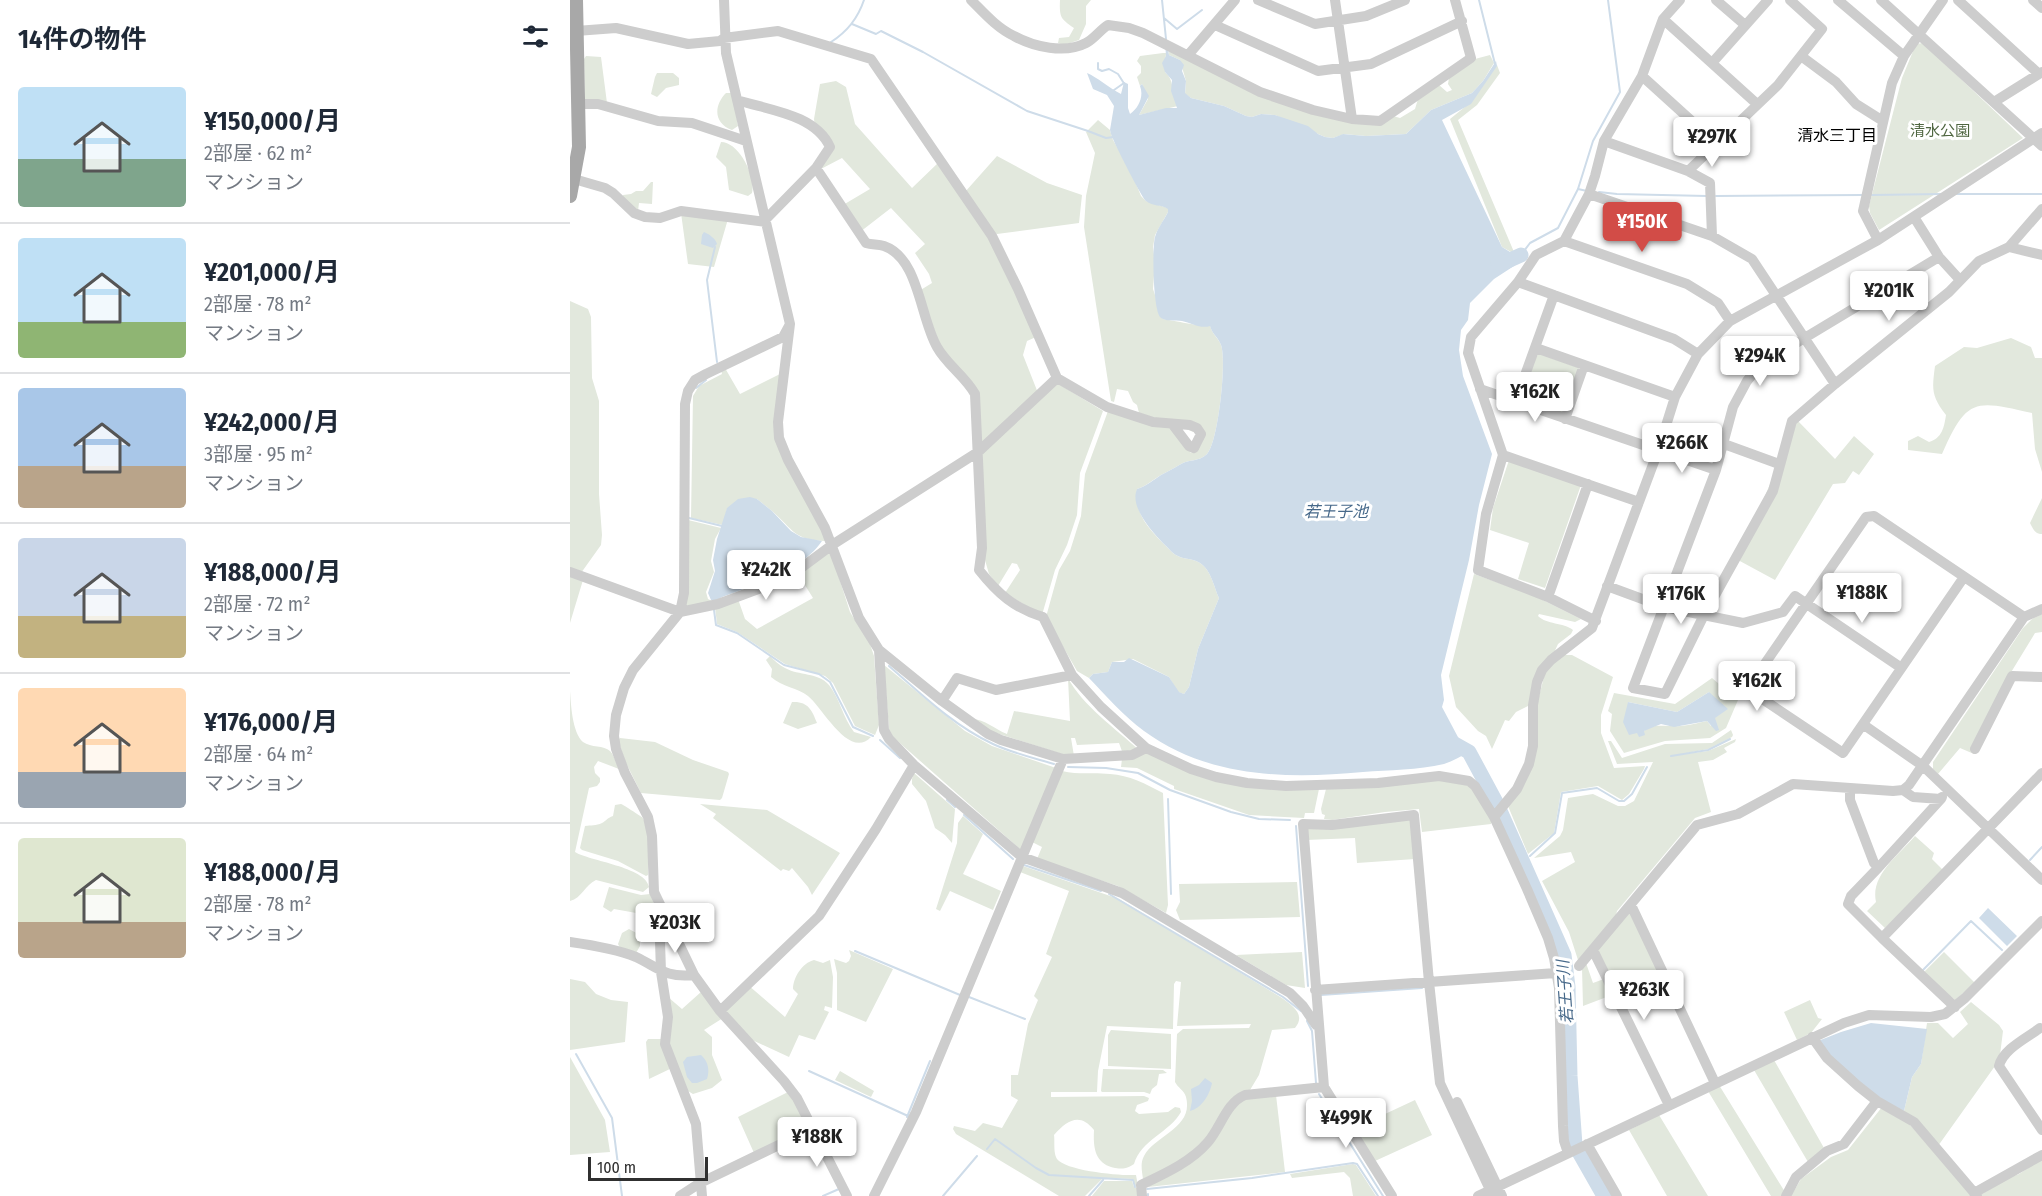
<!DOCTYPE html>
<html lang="ja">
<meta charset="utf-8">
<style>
:root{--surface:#fff;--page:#f2f2f3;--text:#1f2937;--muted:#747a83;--line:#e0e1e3;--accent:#d24c47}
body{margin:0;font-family:"Fira Sans Condensed","Noto Sans JP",sans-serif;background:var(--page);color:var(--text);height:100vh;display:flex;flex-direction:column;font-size:22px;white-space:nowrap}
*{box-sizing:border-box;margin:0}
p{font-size:20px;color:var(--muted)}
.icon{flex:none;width:33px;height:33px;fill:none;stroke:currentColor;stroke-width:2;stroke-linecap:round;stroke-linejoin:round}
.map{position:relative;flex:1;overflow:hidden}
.sheet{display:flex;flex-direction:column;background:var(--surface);width:570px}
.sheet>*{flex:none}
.scale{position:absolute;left:18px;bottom:15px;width:120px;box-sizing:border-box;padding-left:6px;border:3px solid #303030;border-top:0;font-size:16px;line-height:21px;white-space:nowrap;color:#303030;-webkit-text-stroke:4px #fff;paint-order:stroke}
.price{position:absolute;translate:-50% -51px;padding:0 14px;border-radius:6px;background:#fff;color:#222;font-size:20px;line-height:39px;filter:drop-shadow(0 2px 3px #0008)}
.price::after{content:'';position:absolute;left:50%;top:36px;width:18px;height:14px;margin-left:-9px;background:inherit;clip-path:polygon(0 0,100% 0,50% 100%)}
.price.active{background:var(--accent);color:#fff}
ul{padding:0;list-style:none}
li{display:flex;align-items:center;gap:18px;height:150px;padding:0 18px}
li+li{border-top:2px solid var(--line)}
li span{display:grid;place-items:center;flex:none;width:168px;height:120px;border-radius:6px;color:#555}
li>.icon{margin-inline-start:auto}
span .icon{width:72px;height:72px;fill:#fffc;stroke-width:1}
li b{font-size:26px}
h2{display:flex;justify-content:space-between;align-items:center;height:72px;padding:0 18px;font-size:26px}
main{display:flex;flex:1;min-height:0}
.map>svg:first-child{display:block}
.green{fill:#e2e8dd;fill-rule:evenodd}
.water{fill:#cedce9}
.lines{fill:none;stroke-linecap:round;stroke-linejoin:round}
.stream{stroke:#cedce9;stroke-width:2}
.river{stroke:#cedce9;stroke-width:15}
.minor{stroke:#cdcdcd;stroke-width:10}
.major{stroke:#a8a8a8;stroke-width:14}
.labels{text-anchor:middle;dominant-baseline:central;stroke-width:6;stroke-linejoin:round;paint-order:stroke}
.park-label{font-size:15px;fill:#506742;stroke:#fff}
.neighbourhood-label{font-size:16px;fill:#000;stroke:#fff}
.water-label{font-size:16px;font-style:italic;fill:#47698a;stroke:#fff}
</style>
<main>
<section class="sheet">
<h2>14件の物件<svg class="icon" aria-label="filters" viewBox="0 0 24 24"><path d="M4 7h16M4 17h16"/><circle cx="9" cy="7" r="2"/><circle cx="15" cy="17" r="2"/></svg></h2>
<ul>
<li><span style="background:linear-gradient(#bfe0f5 60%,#7fa58c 0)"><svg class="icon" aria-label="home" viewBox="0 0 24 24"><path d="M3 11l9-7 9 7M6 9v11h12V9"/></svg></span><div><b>¥150,000/月</b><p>2部屋 · 62 m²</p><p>マンション</p></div></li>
<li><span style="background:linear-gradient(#bfe0f5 70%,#8fb573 0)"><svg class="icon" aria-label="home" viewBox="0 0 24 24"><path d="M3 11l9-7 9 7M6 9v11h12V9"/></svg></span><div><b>¥201,000/月</b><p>2部屋 · 78 m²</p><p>マンション</p></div></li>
<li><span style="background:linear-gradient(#a9c7e8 65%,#b9a48a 0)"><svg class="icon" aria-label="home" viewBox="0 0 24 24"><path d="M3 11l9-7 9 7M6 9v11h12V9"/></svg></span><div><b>¥242,000/月</b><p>3部屋 · 95 m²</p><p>マンション</p></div></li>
<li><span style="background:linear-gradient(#c9d6e8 65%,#c2b280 0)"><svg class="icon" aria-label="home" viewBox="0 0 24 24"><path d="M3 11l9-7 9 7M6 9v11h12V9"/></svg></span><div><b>¥188,000/月</b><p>2部屋 · 72 m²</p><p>マンション</p></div></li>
<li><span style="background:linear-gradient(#ffd9b3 70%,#9aa5b1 0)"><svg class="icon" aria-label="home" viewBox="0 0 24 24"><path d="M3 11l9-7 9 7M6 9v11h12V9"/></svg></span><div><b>¥176,000/月</b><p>2部屋 · 64 m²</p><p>マンション</p></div></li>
<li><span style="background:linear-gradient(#dfe7d0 70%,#b9a48a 0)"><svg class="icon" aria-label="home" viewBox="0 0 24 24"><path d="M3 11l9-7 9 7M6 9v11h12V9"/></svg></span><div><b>¥188,000/月</b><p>2部屋 · 78 m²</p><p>マンション</p></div></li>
</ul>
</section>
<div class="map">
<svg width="1472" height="1196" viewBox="0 0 1472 1196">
<rect width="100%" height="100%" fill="#fff"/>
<!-- green -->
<path class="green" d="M490 0H521L516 6V24L509 40 494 45 488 43 489 38 499 37 504 28C492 19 489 19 490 0Z
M1353 43 1453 138 1309 230 1300 213 1299 206 1332 78 1346 44Z
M598 48 757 116H823L830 118 845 109 848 99 869 85 877 92 882 90 878 84 879 78 905 59 920 55 924 63 913 81 902 93 861 110 836 134 796 136 774 134 763 138 755 137 705 115 691 114 682 117 676 116 654 106 621 98 615 94 616 81 610 60 599 55Z
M593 53H596L595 72C606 82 600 94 608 106L569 115 578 99 572 84 570 86 567 77 571 73V66L567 61 570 56Z
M16 56 31 57 37 103 17 101 15 99 14 59Z
M927 65 930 73 907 105 888 120 944 252 943 253 932 247 880 119 901 102Z
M87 73H103L109 78V85L96 88 87 97 81 94 85 77Z
M266 81 276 87 285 124 342 188 369 162 415 228 466 337 457 341 453 355 468 393 410 446 408 396 374 354 349 291 362 283 359 274 345 253 355 244 321 208 290 232 273 205 300 189 272 158 249 170 261 152 245 127 244 119 250 84Z
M156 93H163L168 126 162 130C143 123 144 105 156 93Z
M528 120 540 130 543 140 560 169 571 196 576 201 598 208V212L585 235 583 247 585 262 583 289 593 319C603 320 634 328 640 325 642 335 648 337 651 345 657 361 648 443 637 454 629 462 619 459 611 464 605 468 598 471 591 475 582 480 577 486 567 489 563 517 585 535 603 553 610 559 618 558 626 561 641 567 643 585 649 598L628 649 619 687 614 694 608 692 599 677 563 659 542 662 538 672 523 674 519 678 507 671 476 617 489 570 500 551 511 516 515 474 538 411 603 428 621 453 633 436 604 424 569 413 567 405 563 402 558 391 547 389 544 402 541 401 514 227 516 196 525 153 516 132Z
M151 142C169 142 186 176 182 193L178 196 159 190 156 167 146 157Z
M427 156 477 183 512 195 509 223 427 234 422 232 395 192Z
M81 182H83L82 204 69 203 68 211 53 199V195L61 194 66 191H73Z
M111 213 158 219 144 267 118 264Z
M0 301 18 309 21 317 22 378 29 401V494L32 535 31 545 11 573 0 569Z
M1441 338 1461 347 1465 358H1472V472L1465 449 1462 413C1405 400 1397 397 1372 454L1338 450V441L1348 436 1359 442C1372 438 1374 428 1376 415 1361 396 1362 389 1365 366L1394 347 1407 348Z
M970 354 1009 368 994 414 952 399 966 356Z
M155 368 170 394 210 374 204 419 256 541C223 540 224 530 202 511 197 507 192 503 187 499L157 509 153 525 121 518 123 396 129 386 152 374 151 370Z
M487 383 533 411 510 473 507 515 497 545 485 570 472 615 435 593 450 570 447 564 442 563 428 586 419 574 415 560 410 451Z
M1227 420 1265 459 1284 436 1304 454 1289 475 1283 471 1275 483 1263 484 1205 580 1168 560Z
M939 460 1011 485 975 588 948 579 959 543 920 530 923 508Z
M1472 498V534C1465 534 1463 529 1460 523Z
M118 520 151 528 145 539 141 561 144 572 136 592 138 599 142 601 114 608Z
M258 553 262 556 280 612 300 644 304 656 309 725 305 735 285 726 263 683 255 676 215 664 167 632 147 624 145 607 168 599 175 619 187 629 243 598 228 574Z
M904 574 965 596 1011 619 1005 622 969 614 968 616C977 625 993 622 1003 630L1001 634 988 644 960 705 946 712 939 721 935 720 922 749 916 736 908 731 886 707 879 676Z
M0 575 13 580 0 623Z
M1472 614V632L1465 633 1440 674 1404 754 1390 748 1368 774 1363 769V762L1453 628 1462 619Z
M991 655H1002L1043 677 1031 715V733L1044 768 1075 766 1074 769 1059 794 1052 800 1028 786 991 792 984 833 958 854 938 806 953 785 967 704 975 673Z
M200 656C204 660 209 665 215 668 229 676 248 672 259 685 270 699 273 718 284 732L301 737C279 760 253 708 238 696 228 688 212 687 201 677L202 669 196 660Z
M314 665 395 731 422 746 486 768 451 850 323 737 319 729Z
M498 678C512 705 546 729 569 750L553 754 549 743 507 745 505 738H501L504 756H498L417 730 402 719C415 719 424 729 437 734L444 711 500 721Z
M1142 678 1168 700 1156 728 1140 738 1095 741 1054 753 1040 731 1042 714 1038 711 1044 693 1105 704ZM1139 692 1144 718 1141 726 1137 721C1127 723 1114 727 1104 726 1089 726 1079 723 1069 736L1058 702 1107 712Z
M0 691C1 704 2 732 13 742 21 748 34 745 40 751 44 755 46 763 49 769L28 761 24 767 25 773 30 778V782L27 786 19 788 5 852C19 861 76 867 79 887L73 892 26 880C15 885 12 898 0 901Z
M222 702C238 701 242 710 247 723L228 729 213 723Z
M1161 730 1163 735 1162 737 1138 749 1101 756 1138 751 1166 739 1165 742 1154 748 1157 752 1143 760 1128 762 1141 812 1125 818 1120 824 1047 911 1045 919 1008 960 999 932 972 881 1005 862 1001 852 964 858 990 836 993 830 998 798 1023 794 1048 806H1055L1064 801 1083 762 1047 764 1038 741H1041L1052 758 1095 744 1142 743Z
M50 738 85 742 123 760 158 772 159 774 152 798 150 800 71 793 55 761 48 740Z
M577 752 620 771 749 789 744 813H735L734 818 679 815 604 789V786L567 768 551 767 552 759Z
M492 771C509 775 523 772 540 774 559 775 576 784 593 793L598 905 596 913 548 886 467 859 472 847 462 842Z
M344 773 385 809 382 843 375 835 365 828 356 801 342 784V779Z
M869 779 899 784 922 820 921 824 852 832 849 809 815 812 762 820 754 819 755 815 752 814 751 809 756 789Z
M51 804C54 805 70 816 72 817 81 828 78 862 78 875L76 876 48 861 12 850 10 848 15 826C21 825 26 826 32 823 36 821 37 818 43 816L45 805Z
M130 804 197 810 270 853 242 895 238 887 222 868 219 871 213 869 211 871 143 818 146 814Z
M393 816 413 834 393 874 431 891 423 910 380 891 370 911 366 909 387 843 388 823Z
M842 819 845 859 787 863 785 838 736 840 737 826Z
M1345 836 1364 853 1362 859 1375 872 1315 928 1297 911 1306 902C1300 875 1329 855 1345 836Z
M453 866 549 899 712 998C723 1006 736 1015 725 1028L702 1030 689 1075 680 1090 635 1142 607 1163 573 1179C572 1171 570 1163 574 1156 585 1135 624 1128 616 1097 614 1090 608 1088 605 1082L607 1034 613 1029 679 1028 681 1024 607 1026 611 982 606 981 604 984 603 1029 537 1026 528 1071 527 1092H481V1097L574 1096 579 1098 578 1101 567 1105 565 1111 569 1114 598 1112 605 1107 610 1108 611 1112C600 1132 571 1140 564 1164 556 1169 554 1169 545 1168 525 1164 523 1148 524 1130 510 1112 497 1120 484 1135 485 1141 483 1153 487 1159 496 1171 551 1176 566 1175L568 1186H565L563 1179 533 1178 515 1196H489L386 1134 383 1129 384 1126 405 1131 413 1123 432 1128 448 1100 441 1096V1075H448L458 1024 468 1000 464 996 482 957 476 954 499 891 450 872Z
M727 882 730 917 610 920 606 910 610 902 609 884Z
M39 887 71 895 80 894 88 913 83 916 44 909 41 912 33 907Z
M1060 909 1090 973 1044 987 1026 951Z
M59 929 70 935V946L66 953 50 948 48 944 52 933Z
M279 950 323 969 296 1022 267 1010V973L264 959 276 963 279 961 281 956Z
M732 952 735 988 716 985 666 955Z
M1374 952 1405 983 1385 1000 1353 973Z
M244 960 253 963 260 960 263 977 262 1008 255 1006 254 1010 259 1012 245 1040 229 1035 219 1057 182 1040 155 1011 178 985 215 1017 228 994 223 989C223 978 232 963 244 960Z
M1016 963 1023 983 1034 979 1042 995 1013 1006 1012 968Z
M0 979 15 982 26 994 41 1000 58 1002 55 1042 0 1050Z
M131 992 153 1018 134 1030 142 1037V1055L152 1080 142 1088 123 1094 118 1091 97 1045 98 997 112 1009Z
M1240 1000 1248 1018 1252 1019 1241 1033 1227 1040 1214 1012Z
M1401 1002 1429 1025 1433 1031 1430 1055 1425 1066 1368 1146 1334 1111 1342 1077 1351 1064 1357 1023H1368L1383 1038 1398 1024 1390 1012Z
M541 1030 601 1034V1069L538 1066V1035Z
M78 1039H94L102 1068 79 1079 76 1042Z
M0 1057 35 1120 40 1152 0 1155Z
M1204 1060 1254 1148 1238 1162 1184 1070Z
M533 1069 593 1070 597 1073 589 1074 587 1085 582 1089 580 1094 574 1092H532L531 1091Z
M270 1071 304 1091 301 1097 265 1080Z
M1149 1085 1215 1192 1213 1196H1201L1138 1091Z
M218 1092 240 1126 184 1153 168 1117Z
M706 1095 715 1172 578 1187 622 1159 670 1100Z
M845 1100 862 1135 805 1161 785 1128Z
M1312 1107 1332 1116 1404 1196H1221L1231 1179 1261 1157 1278 1150Z
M1089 1115 1138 1196H1097L1059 1130Z
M1472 1159V1196H1409L1438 1178 1449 1174Z
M783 1164 786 1165 806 1196H783L780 1178 774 1172 722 1178 720 1174Z
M534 1181H562L564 1187 568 1188 569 1196H522Z"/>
<!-- water -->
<path class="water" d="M595 42 597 43 599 55 610 60 614 65 612 71 616 81 615 93 621 98 654 106 676 116 682 117 691 114 705 115 738 126 748 134 755 137 763 138 773 134 796 136 836 134 861 110 902 93 913 81 926 61 927 66 901 104 872 120 932 247 945 255 944 266 924 279 900 303 898 320 891 330 889 350 893 376 922 454 909 505 899 560 871 675 874 700 872 707 889 739 899 752C891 756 883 761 874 764 848 770 819 770 793 772 717 779 638 778 574 731 554 716 536 696 519 678L523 674 538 672 542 662H554L559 658 599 677 609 692 614 694 619 687 628 649 649 598C643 585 641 567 626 561 618 558 610 559 603 553 590 540 558 510 567 489 577 486 583 480 591 475 598 471 605 468 611 464 619 459 629 462 637 454 648 443 657 361 651 345 648 337 642 334 640 326 631 329 621 323 612 321 606 320 594 322 590 317 583 308 582 248 585 237 587 229 594 220 598 212V209C591 204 583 207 576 201 572 198 543 141 541 134L540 130 544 106 537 95 523 89 517 73C527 77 539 88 551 94L554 82 558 84V108L560 114C569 108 574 96 570 86L572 84 579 96 569 115 596 108H607L601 91 602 80 595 72 592 63 596 56Z
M134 232C139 234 146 239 147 244L143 248 131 244 132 235Z
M180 497 187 499 202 511 221 531 231 537 252 541C235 566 200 579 173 589 165 593 154 595 147 600H141L138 593 145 571 143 560 147 539 157 508 168 499Z
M1139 692 1158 709 1145 718 1149 730 1146 731 1137 721 1104 727 1091 724 1074 731 1075 735 1069 737 1067 733 1059 735 1053 722 1058 702 1107 712Z
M1418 908 1447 936 1437 946 1409 918Z
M1301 1023 1357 1029 1351 1064 1342 1077 1334 1111C1301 1097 1271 1068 1248 1041L1271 1032Z
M131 1055C138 1061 140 1070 137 1079L127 1083H122L117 1077 113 1062 117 1057Z
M635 1078 642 1083C640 1094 632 1108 620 1111L622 1101 621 1089 629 1085Z"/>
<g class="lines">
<!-- stream -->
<path class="stream" d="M592 0 596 39
M909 0 925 64
M594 18 607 29 632 10
M282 24 306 34 311 31 353 52 457 111 518 131 536 138 544 137
M261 42C277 32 288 18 294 0
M528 63V69L532 71 539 69 548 74 555 85
M544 90 554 83
M1008 189 1017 191
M1029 192 1047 194 1137 196
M1386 194H1472
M1302 195 1371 194
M1146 196 1293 195
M145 247 137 280 147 362
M951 255 960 243 988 228 1008 189 1023 141 1050 92 1038 0
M126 388 136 380
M119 518 152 526
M144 610 146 625 167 633 214 665 249 674 260 682 283 727 303 736
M319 666C351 694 384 726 423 744 442 753 464 758 484 764
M310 740 330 758
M1101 756 1138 750 1160 739
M498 767 536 768 568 773 600 790 661 812 689 819 720 820
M598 799 601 894
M377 800 385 807
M394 815 443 859
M726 826 738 986
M960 856 985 833 992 793 1027 788 1049 801H1054L1062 794 1077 767
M1460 860 1472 847
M454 865 531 891
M539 894 713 997 731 1011
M285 951 390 995
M1353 970 1401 921 1432 950
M751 995 852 988
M399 997 455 1019
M737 1021 742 1031 746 1083
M6 1054 42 1118 52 1196
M239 1071 338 1116
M749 1094 813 1196
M337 1117 360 1061
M417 1149 425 1139 466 1168 479 1175 563 1180 565 1187
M577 1189 682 1178 783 1163 787 1164 808 1196
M578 1194V1196
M253 1196 269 1189
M373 1196 407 1156
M519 1196 533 1180"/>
<!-- river -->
<path class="river" d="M928 263 931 264 951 255
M883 743 899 752 927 804 994 955 998 987 1000 1076 1005 1145 1034 1196"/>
<!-- minor -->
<path class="minor" d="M154 0 156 53 220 324 208 422 209 438 218 460 255 528 289 618 309 650 372 701 418 734 431 740 493 759 562 755 576 748
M401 0C414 13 427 28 444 36 464 47 495 54 516 43 524 39 530 30 538 25L559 28 573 33 690 92 743 110 782 119 810 121 901 58 885 0
M688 0 745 24 796 16 835 0
M765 0 782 119
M1110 0 1093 19 1072 76 1034 141 1025 176 1019 194 1142 236 1182 259 1265 384
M1146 0 1175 25
M1268 0 1334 56
M1311 0 1472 146
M1388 0 1469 74
M1463 0 1472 8
M1093 19 1187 104
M645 25 748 71 801 64 892 21
M6 31 46 28 118 44 150 41 154 38 208 31 301 59 422 236 448 289 487 378 537 407 583 422 620 425 627 428 631 434 624 448 619 446 603 425
M619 54 665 0
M1231 56 1266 82 1286 104 1313 121
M1142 63 1198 0
M1072 76 1147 144
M167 100C198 110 245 114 260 147L246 168 195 220
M1424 102 1472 72
M9 104H28L88 121 122 123 176 141
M1034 141 1118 171 1140 183 1142 236
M246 168 296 243C302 245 308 244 314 246 349 258 350 318 367 347 377 365 395 376 405 394L412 548 409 570C428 594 444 608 473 617L502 675 531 707 576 748 621 769 646 777 677 783 716 786 808 783 869 776 899 781 905 786 924 817 957 889 978 938 984 958 989 988 993 1126 994 1141 998 1153
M1118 171 1208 85 1252 29 1220 0
M4 179 35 188 43 193 64 213 75 217 90 218 111 211 196 222
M1344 217 1369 257 1390 280
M1308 240 1293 211 1322 83 1334 56 1373 0
M994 241 1019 194
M1439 247 1472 255
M1369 257 1208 354 1186 370 1177 381 1163 407 1146 470 1063 688 1095 694 1134 615 1203 491 1222 421 1265 384 1379 292 1409 261 1439 247 1472 209
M948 282 1104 339 1128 354
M220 324 213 337 136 374 125 380 118 391 115 404 114 593 110 612 63 670 54 688 46 715 44 736 46 749 55 773 78 817 82 836 84 892 124 975 150 1011 214 1081 227 1098 277 1196
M966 348 1105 397
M910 389 1146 470
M946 400 984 295
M995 419 1014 365
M1154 444 1209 464
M933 455 1069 502
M1018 484 978 597 1026 621
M0 572 110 612 148 604 202 584 231 568 262 545 408 452 487 378
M1394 577 1273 753 1185 694 1176 691 1296 517 1304 516 1454 617
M1037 586 1094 607 1173 623 1213 612 1225 596 1330 667
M978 597 908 570 916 514 933 455 898 353 901 337 948 282 966 255 994 241 1117 284 1148 303 1160 321
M309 650 314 730 319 739 344 765 452 857 552 893 720 993 733 1006 746 1025
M372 701 387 678 426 690 502 675
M1294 725 1353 766 1472 880
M1405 749 1442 676 1472 677
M1280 788V800L1304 863 1308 868 1281 896 1278 904 1312 938
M1333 790 1343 797 1371 799 1372 797
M924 817 947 789 959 764 963 746V705L967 682 972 670 981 660 1022 628 1088 451 1105 397 1128 354 1160 321 1308 240 1472 133
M1308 868 1371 799
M1061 905 1145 1083
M100 927 90 941 91 972 98 1017 95 1044 126 1124 132 1196
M0 942C21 945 46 949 66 957 89 968 95 978 124 975
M1023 950 1099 1105
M1009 966 1127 825 1168 814 1223 784 1323 791 1333 790 1339 785 1454 617 1472 609
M745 990 986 973
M1385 1007 1312 938 1472 773
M150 1011 249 916 306 829 344 765
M1470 1028C1457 1038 1433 1049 1429 1066L1472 1130
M1242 1037 1257 1058 1288 1086 1307 1101 1344 1122 1407 1196
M887 1102 932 1196
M1017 1144 1047 1196
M1404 1193 1472 1155
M110 1196 130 1183 244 1128
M304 1196 346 1112 493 759
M572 1196 571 1185C594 1174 621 1162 638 1142 651 1127 656 1103 675 1095L754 1087
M822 1196 754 1087 733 824 762 825 844 815 859 982 870 1083 923 1196
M908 1196 1274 1023 1299 1015 1361 1017 1375 1014 1395 998 1472 921
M1216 1196 1226 1177 1257 1151 1274 1144 1307 1101"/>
<!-- major -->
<path class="major" d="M0 196 9 147 6 0"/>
</g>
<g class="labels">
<!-- park labels -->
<g class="park-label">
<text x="1370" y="131">清水公園</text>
</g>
<!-- neighbourhood labels -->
<g class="neighbourhood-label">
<text x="1267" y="135">清水三丁目</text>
</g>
<!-- water labels -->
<g class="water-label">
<text x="766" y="511">若王子池</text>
<text transform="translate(995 992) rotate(-94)">若王子川</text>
</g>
</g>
</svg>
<div class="scale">100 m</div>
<b class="price" style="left:1142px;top:168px">¥297K</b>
<b class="price active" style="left:1072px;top:253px">¥150K</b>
<b class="price" style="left:1319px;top:322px">¥201K</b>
<b class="price" style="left:1190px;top:387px">¥294K</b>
<b class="price" style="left:965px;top:423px">¥162K</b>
<b class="price" style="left:1112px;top:474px">¥266K</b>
<b class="price" style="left:196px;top:601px">¥242K</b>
<b class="price" style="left:1292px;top:624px">¥188K</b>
<b class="price" style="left:1111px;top:625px">¥176K</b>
<b class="price" style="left:1187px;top:712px">¥162K</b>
<b class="price" style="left:105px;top:954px">¥203K</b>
<b class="price" style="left:1074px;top:1021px">¥263K</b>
<b class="price" style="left:776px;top:1149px">¥499K</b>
<b class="price" style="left:247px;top:1168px">¥188K</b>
</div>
</main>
